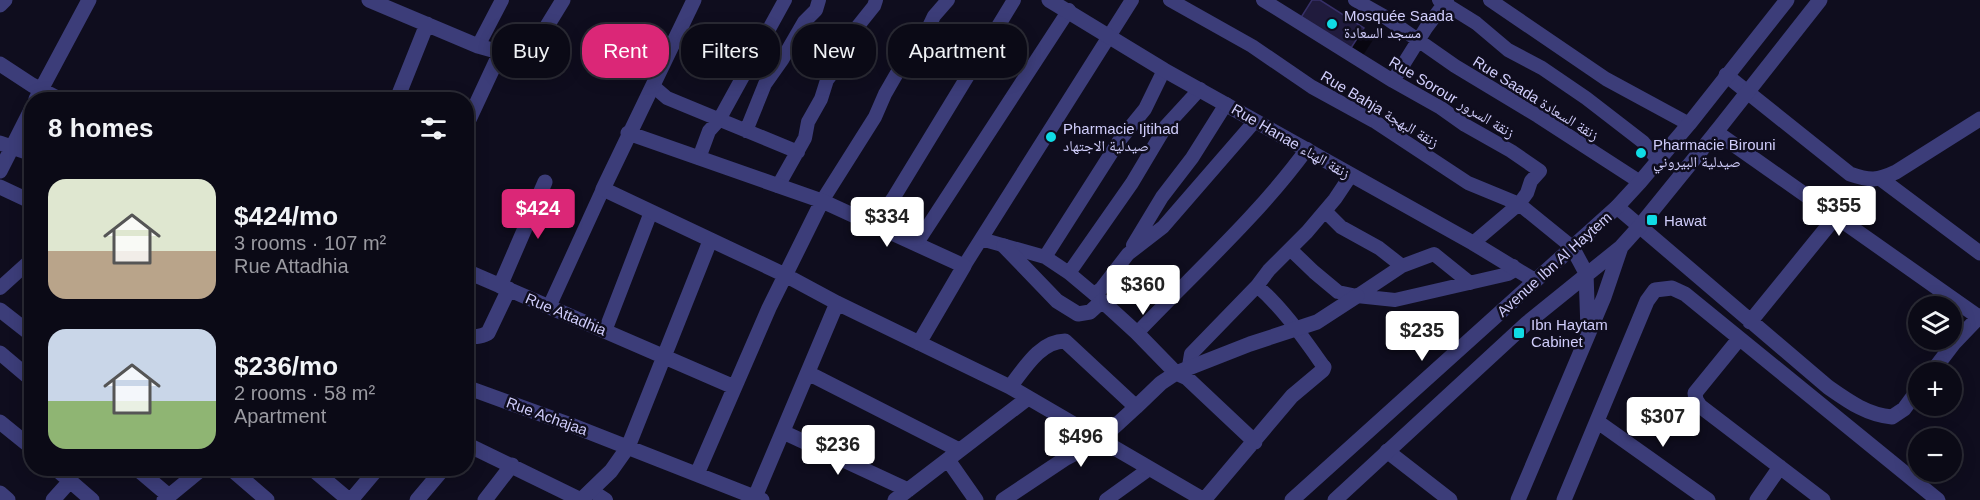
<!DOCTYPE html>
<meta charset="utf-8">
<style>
:root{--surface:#0b0a16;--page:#14131f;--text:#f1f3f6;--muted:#9a9aa1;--line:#2b2b35;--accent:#db2777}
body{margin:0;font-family:Helvetica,"Noto Naskh Arabic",sans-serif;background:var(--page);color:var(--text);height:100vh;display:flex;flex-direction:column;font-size:22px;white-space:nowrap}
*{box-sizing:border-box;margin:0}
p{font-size:20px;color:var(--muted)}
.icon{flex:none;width:33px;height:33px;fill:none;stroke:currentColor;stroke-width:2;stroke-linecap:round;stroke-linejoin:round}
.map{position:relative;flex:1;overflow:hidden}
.sheet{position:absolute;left:24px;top:92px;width:450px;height:384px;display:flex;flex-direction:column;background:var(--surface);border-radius:24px;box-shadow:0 3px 15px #0003,0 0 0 2px var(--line)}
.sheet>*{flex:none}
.banner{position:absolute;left:492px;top:24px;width:570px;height:54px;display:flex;gap:12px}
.controls{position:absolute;left:1908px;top:296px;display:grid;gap:12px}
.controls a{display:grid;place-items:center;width:54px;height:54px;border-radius:50%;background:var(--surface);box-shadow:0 3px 15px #0003,0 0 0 2px var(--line);font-size:30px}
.price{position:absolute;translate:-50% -51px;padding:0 14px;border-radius:6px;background:#fff;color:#222;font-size:20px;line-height:39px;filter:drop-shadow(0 2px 3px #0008)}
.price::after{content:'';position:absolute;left:50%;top:36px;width:18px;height:14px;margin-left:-9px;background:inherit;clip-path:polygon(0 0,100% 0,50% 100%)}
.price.active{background:var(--accent);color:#fff}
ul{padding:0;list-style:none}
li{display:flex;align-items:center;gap:18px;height:150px;padding:0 24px}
li span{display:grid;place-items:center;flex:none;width:168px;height:120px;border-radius:18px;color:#555}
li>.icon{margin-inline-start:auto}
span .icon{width:72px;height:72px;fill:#fffc;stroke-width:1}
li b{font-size:26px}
h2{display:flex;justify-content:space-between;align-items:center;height:72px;padding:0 24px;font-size:26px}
.chip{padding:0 21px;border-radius:24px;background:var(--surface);box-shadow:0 3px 15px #0003,0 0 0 2px var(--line);font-size:21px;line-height:54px}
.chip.active{background:var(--accent);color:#fff}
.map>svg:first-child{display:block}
.shadow{fill:#0007}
.building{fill:#201b3d;stroke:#362f67;stroke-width:1.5}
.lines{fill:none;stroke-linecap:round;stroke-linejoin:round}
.pedestrian{stroke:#3c3d79;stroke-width:14}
.minor{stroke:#3c3d79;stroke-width:15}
.tertiary{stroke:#3c3d79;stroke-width:15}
.poi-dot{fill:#10dce5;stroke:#0f0d1e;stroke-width:2}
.labels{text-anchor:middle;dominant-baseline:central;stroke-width:5;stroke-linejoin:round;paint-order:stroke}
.poi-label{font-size:15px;fill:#d0cdfb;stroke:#0f0d1e;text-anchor:start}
.street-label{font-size:15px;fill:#d0cdfb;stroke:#0f0d1e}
</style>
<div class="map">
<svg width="1980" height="500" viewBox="0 0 1980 500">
<rect width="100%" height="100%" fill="#0f0d1e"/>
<!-- shadow -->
<path class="shadow" d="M1313 0H1317L1363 29 1373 40 1360 60Z"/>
<!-- building -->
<path class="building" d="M1312 0H1320L1364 28 1349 51 1300 19Z"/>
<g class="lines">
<!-- pedestrian -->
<path class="pedestrian" d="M1170 0 1252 46 1312 87 1374 121 1468 183 1519 204 1572 247
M1263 0 1393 81 1441 108 1465 125 1511 151 1540 171 1531 181 1527 193 1519 204 1473 243
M1355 0 1382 15 1455 66 1538 116 1640 182
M1439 0 1476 23 1508 50 1542 68 1586 98 1643 142 1658 160
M1490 0 1606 79 1689 124
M478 46 502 0
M1393 81 1426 28 1447 0
M653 86 667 98 798 152
M746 131 765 84 782 60 804 22 816 10 819 0
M699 158 709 131 719 120 785 0
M778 186 805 138 808 122 821 99 827 80 844 57 858 26 874 6 876 0
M822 201 875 117 885 94 908 54 925 35 934 16 948 0
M1325 211 1341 227 1379 248 1402 266
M875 225 894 197 1014 0
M981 239 1045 257 1069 273 1100 299
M917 243 1069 10
M1133 245 1162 197 1192 158 1226 104
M1290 249 1314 272 1338 292 1357 296 1402 266 1434 254 1470 283
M1045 257 1119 141 1145 109 1164 70
M964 266 1132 0
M1069 273 1132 183 1166 126 1200 89
M1257 286C1283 308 1304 339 1324 367
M0 288 32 259
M1094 294 1101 289 1128 254 1163 227 1255 121
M1357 296 1395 300 1508 274 1515 270 1513 266
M549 307 603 189
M605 331 651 212
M1137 333C1195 272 1258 216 1307 149
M1189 366 1191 354 1257 286 1269 270 1307 232 1335 199 1351 175
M592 491 606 500
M1106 500 1149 469"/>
<!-- minor -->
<path class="minor" d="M369 0 478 46 524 59 528 57 563 0
M694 0 603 189 785 275 837 303 1010 387 1204 500
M1049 0 1164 70 1473 243 1534 280
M0 5 5 0
M0 64 32 85 59 99
M1726 75 1850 174C1870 181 1877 181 1896 172L1980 119
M36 99 89 0
M397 99 427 24
M466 126 500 53
M1716 132 1980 318
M628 133 822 201 964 266 919 343
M0 143 32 154
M0 171 32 108
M1881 179 1980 253
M0 187 32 202
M1617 207 1828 387C1848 401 1867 415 1892 417L1904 409 1918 390
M1004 246 1057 301 1078 314 1090 312 1102 301 1137 333 1176 373 1187 378 1255 442
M466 271 734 387
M500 286 545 182
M0 310 32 335
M1750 322 1837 215
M466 334C474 338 480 337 488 333L509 289
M1739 339 1695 393 1696 400 1700 406 1823 500
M0 353 32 380
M1932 372 1954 343 1980 316
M808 373 959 450
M466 387 571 425 762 500
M1010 387C1024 369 1040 341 1065 341L1136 407 1161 383 1176 373 1250 344 1317 322 1357 296
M0 422 32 448
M1598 422 1708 500
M783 432 908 490
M466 444 581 500
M1387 451 1450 500
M948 460 976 500
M55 468 92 500
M136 468 169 496
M230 468 267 500
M311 468 349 500
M697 474 769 308 822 201
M0 493 8 500
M755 497 837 303
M53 500 70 481
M164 500 203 468
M351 500 378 468
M417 500 444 468
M485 500 512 465
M581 500 611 471 628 447 710 241
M895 500 1028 398
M1003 500 1066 458 1100 440 1136 407
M1204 500 1292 396 1323 370 1324 367
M1564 500 1647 301 1655 290 1672 288 1685 294 1938 500
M1757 500 1780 467"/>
<!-- tertiary -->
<path class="tertiary" d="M1572 247 1586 273 1588 330
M1292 500 1617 207 1640 182 1689 124 1787 0
M1335 500 1527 323 1621 247 1639 227 1716 132 1820 0
M1518 500 1604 297 1621 247"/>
</g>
<!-- markers -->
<g class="poi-dot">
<circle cx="1332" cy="24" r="6"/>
<circle cx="1051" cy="137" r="6"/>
<circle cx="1641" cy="153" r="6"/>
<rect x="1646" y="214" width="12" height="12" rx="3"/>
<rect x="1513" y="327" width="12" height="12" rx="3"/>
</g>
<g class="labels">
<!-- poi labels -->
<g class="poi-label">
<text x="1344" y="15">Mosquée Saada<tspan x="1344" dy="17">مسجد السعادة</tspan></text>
<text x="1063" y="128">Pharmacie Ijtihad<tspan x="1063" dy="17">صيدلية الاجتهاد</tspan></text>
<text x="1653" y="144">Pharmacie Birouni<tspan x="1653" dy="17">صيدلية البيروني</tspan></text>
<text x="1664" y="220">Hawat</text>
<text x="1531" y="324">Ibn Haytam<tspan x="1531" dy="17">Cabinet</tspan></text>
</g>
<!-- street labels -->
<g class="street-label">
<text transform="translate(1452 97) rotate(31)">Rue Sorour زنقة السرور</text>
<text transform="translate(1536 98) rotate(32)">Rue Saada زنقة السعادة</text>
<text transform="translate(1380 109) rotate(31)">Rue Bahja زنقة البهجة</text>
<text transform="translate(1291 141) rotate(30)">Rue Hanae زنقة الهناء</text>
<text transform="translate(1554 264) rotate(-42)">Avenue Ibn Al Haytem</text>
<text transform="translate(566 314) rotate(23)">Rue Attadhia</text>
<text transform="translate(547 416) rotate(20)">Rue Achajaa</text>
</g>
</g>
</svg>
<div class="controls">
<a><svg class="icon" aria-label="layers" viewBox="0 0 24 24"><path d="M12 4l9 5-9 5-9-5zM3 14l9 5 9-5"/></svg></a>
<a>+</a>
<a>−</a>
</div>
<b class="price" style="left:1839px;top:237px">$355</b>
<b class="price active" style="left:538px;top:240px">$424</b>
<b class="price" style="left:887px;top:248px">$334</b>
<b class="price" style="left:1143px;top:316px">$360</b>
<b class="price" style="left:1422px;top:362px">$235</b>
<b class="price" style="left:1663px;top:448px">$307</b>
<b class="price" style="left:1081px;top:468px">$496</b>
<b class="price" style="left:838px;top:476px">$236</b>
<div class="banner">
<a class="chip">Buy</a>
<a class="chip active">Rent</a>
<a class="chip">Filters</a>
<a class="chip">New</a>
<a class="chip">Apartment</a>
</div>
<section class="sheet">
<h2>8 homes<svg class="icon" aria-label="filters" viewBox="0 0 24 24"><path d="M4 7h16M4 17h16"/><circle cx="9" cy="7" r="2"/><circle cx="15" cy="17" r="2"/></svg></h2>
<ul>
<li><span style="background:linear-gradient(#dfe7d0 60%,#b9a48a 0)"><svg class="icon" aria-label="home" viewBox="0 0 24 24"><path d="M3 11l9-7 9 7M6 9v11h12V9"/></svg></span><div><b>$424/mo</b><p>3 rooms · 107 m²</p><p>Rue Attadhia</p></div></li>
<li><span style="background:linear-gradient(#c9d6e8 60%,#8fb573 0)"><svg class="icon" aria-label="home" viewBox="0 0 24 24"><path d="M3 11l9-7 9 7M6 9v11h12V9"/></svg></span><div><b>$236/mo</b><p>2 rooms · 58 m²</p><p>Apartment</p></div></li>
</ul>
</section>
</div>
